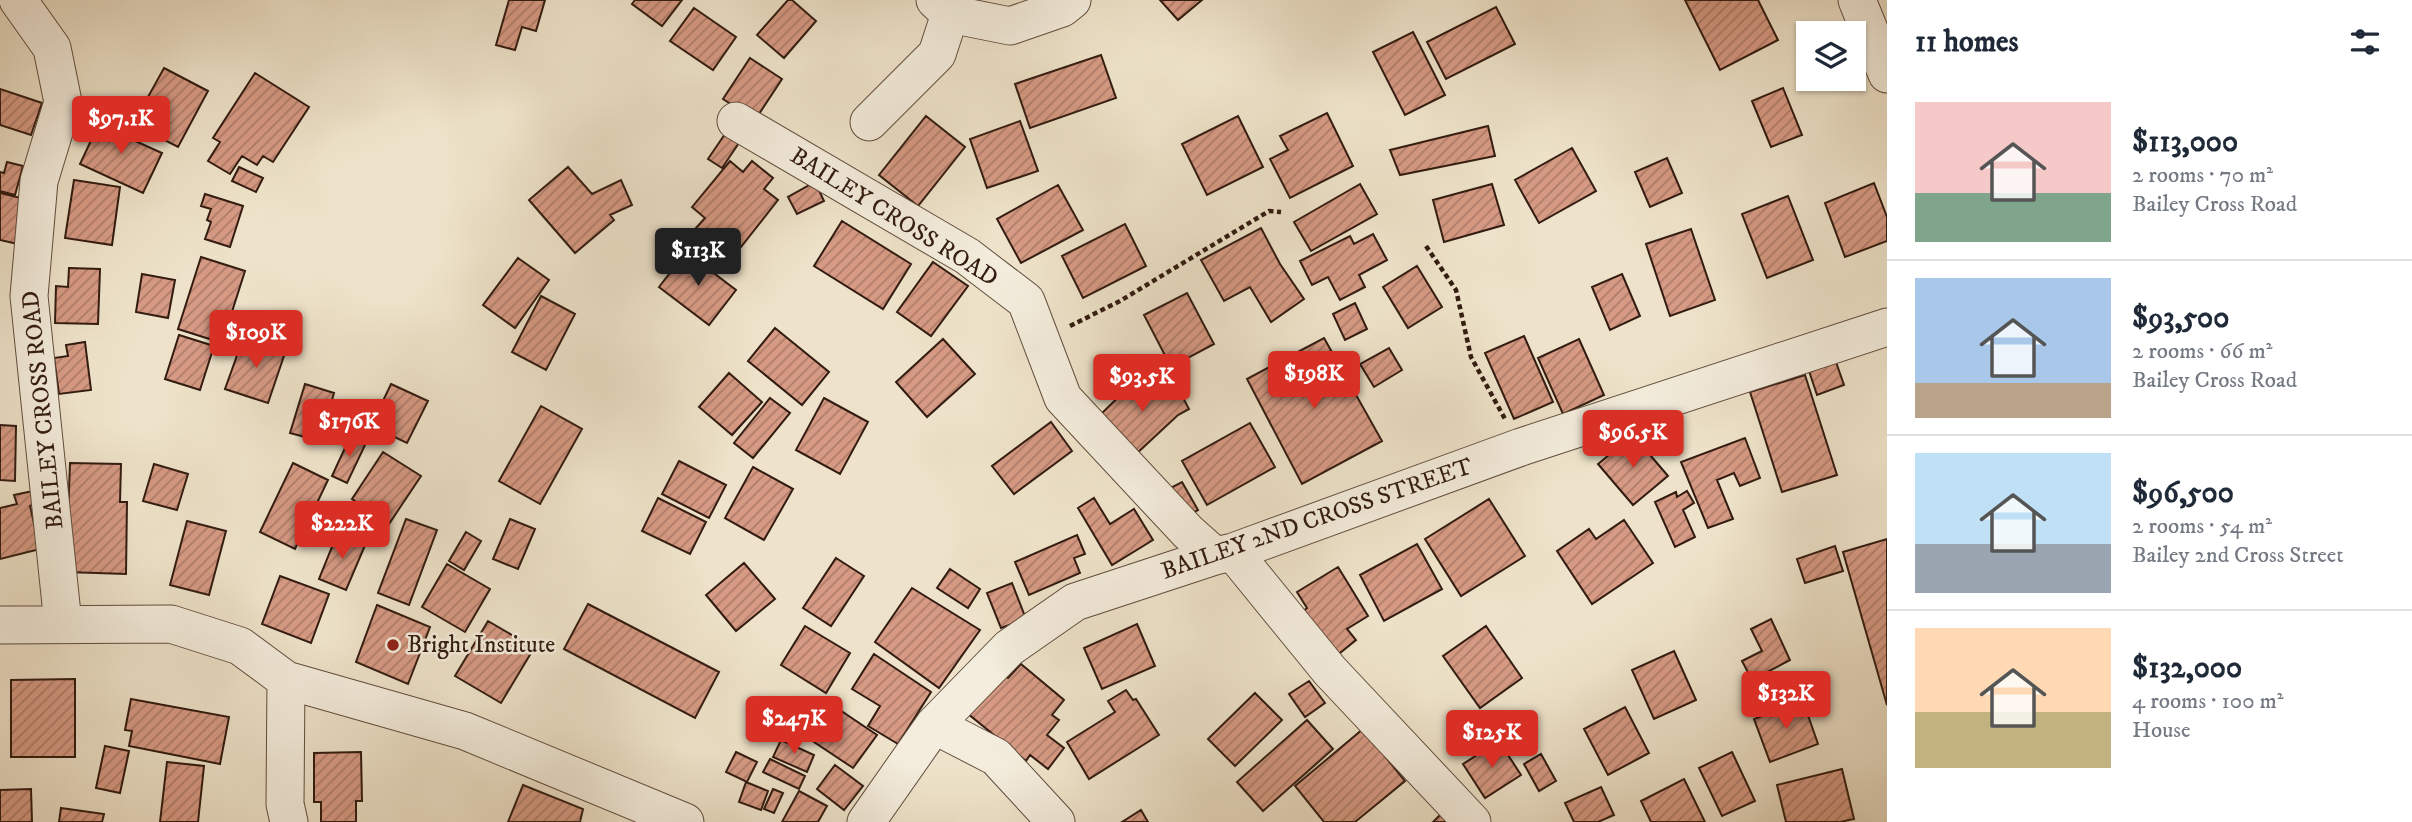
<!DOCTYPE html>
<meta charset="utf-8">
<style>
:root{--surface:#fff;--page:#f6f6f7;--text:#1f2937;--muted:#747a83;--line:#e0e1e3;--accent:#d93025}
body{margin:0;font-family:"IM FELL DW Pica",serif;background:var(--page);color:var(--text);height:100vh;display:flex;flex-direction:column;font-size:26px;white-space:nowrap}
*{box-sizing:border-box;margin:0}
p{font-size:23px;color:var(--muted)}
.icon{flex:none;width:38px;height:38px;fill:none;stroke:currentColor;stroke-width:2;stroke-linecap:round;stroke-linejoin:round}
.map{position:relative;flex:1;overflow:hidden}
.panel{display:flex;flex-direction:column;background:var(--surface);width:525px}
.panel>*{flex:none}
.controls{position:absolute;left:1796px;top:21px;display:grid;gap:14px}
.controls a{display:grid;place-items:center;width:70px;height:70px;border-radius:0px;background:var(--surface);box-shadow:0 2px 5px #0004;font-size:35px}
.price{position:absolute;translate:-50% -60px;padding:0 16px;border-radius:7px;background:var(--accent);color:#fff;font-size:23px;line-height:46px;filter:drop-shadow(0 2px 4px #0008)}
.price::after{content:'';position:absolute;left:50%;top:42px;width:21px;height:16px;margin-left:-10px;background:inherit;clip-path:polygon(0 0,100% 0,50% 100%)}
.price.on{background:#222;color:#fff}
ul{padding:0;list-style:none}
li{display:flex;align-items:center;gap:21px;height:175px;padding:0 28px}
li+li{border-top:2px solid var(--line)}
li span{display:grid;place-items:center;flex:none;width:196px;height:140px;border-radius:0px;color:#555}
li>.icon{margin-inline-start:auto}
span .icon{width:84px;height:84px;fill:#fffc;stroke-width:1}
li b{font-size:30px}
h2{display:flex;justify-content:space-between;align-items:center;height:84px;padding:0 28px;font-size:30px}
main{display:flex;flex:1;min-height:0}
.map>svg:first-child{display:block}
.building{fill:url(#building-hatch);stroke:#321b10;stroke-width:2}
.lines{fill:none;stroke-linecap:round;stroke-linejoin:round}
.minor-casing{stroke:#614d3e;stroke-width:39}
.path{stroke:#321b10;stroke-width:4.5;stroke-dasharray:5 3.5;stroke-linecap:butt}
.minor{stroke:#f4eddd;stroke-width:37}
.poi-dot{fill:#8f2418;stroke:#f4eddd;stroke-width:2.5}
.labels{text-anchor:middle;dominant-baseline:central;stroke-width:5;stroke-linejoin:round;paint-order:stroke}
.street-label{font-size:24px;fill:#321b10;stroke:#f4eddd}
.poi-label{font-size:24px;fill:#321b10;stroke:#f4eddd;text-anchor:start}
</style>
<main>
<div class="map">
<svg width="1887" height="822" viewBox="0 0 1887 822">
<defs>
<pattern id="building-hatch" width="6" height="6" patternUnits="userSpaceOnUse" patternTransform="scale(1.75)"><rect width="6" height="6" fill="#d79a84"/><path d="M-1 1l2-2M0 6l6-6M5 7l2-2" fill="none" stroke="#af7d6b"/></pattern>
</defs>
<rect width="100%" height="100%" fill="#eee3ca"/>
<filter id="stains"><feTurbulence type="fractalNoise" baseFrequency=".00286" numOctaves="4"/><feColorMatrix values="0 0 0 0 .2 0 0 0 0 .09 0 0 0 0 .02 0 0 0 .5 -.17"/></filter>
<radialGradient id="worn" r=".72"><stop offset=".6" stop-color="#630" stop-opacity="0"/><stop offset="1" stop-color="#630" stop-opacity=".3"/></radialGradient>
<!-- building -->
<path class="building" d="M509 0H545L536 31 522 27 515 50 496 45Z
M635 0H682L662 26 632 4Z
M788 0H792L816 21 784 58 757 35Z
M1160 0H1202L1178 20Z
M1685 0H1758L1778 40 1720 70Z
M1496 7 1515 44 1446 79 1427 42Z
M694 8 736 37 713 70 670 41Z
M1413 32 1445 95 1405 115 1373 52Z
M1101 55 1116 98 1030 128 1015 84Z
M750 58 782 79 755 120 723 99Z
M164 68 208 91 178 147 133 124Z
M255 73 309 107 273 162 263 156 257 165 242 156 230 174 208 161 220 142 213 138Z
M1783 88 1802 135 1771 147 1752 101Z
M0 89 42 103 31 135 0 125Z
M1327 113 1353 166 1290 198 1270 159 1288 150 1280 136Z
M926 116 965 147 918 206 879 175Z
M1238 116 1263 167 1207 195 1182 144Z
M102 117 136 133 133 140 162 153 143 193 80 164Z
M1020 121 1038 171 987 188 970 139Z
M1488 126 1495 156 1400 175 1390 150Z
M729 128 743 137 722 168 708 159Z
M1572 148 1596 191 1539 223 1515 180Z
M1667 158 1682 193 1650 207 1635 172Z
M730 161 743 172 752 161 773 178 764 189 778 200 741 247 735 243 727 253 696 228 705 218 692 207Z
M7 162 23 166 15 195 0 191V172L4 173Z
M239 167 263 178 256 192 232 181Z
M568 167 592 194 621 180 632 205 610 215 614 220 575 253 529 200Z
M74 180 120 187 112 245 65 238Z
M815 182 824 201 797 214 788 197Z
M1874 183 1887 217V241L1845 257 1825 203Z
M1360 184 1377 214 1311 251 1294 222Z
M1492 184 1504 225 1444 242 1433 200Z
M1058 185 1083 230 1021 263 997 219Z
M0 193 29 200 18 244 0 240Z
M205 194 243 206 230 247 205 239 211 222 207 220 211 209 201 206Z
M1788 196 1813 260 1767 278 1742 214Z
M842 221 911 264 883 309 814 266Z
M1125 224 1146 266 1083 298 1062 256Z
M1261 228 1280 264 1304 299 1271 322 1250 287 1224 301 1201 260Z
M1691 229 1715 300 1670 316 1646 244Z
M1373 234 1387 260 1359 275 1365 287 1340 300 1328 277 1312 285 1300 261 1350 236 1354 244Z
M686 252 736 290 709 325 659 287Z
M201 257 245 271 222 343 178 329Z
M518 258 549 280 515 328 483 305Z
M933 262 968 286 931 336 897 312Z
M1417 266 1442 307 1408 328 1383 287Z
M69 268 100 269 98 324 55 323 56 286 68 287Z
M142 274 175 280 168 318 136 312Z
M1622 274 1640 316 1610 330 1592 287Z
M1187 293 1214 344 1171 367 1144 315Z
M541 296 575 314 546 370 512 352Z
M1355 303 1367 329 1345 340 1333 314Z
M775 328 829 372 802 405 748 361Z
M179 335 214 346 200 390 165 379Z
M244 336 286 350 268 403 225 389Z
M1524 336 1553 402 1514 419 1485 353Z
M1324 338 1382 441 1302 484 1247 379Z
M943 339 975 374 927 417 896 382Z
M1579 339 1604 395 1563 414 1538 358Z
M85 342 91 390 59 394 54 358 68 356 66 345Z
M1389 348 1402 370 1374 387 1360 364Z
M1836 362 1844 385 1817 395 1809 371Z
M729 373 762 402 732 435 699 407Z
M1141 375 1164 398 1179 390 1189 409 1178 415 1135 455 1098 417Z
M1805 375 1837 475 1782 492 1750 392Z
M305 384 334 393 320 441 290 433Z
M391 384 428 401 407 443 371 426Z
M770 398 790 413 753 458 734 443Z
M824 398 868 422 840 474 796 450Z
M541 406 582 429 540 504 499 481Z
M1051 422 1072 451 1014 494 992 466Z
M1250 423 1275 467 1207 505 1182 461Z
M0 425 16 426 15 481 0 480Z
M351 435 366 443 347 483 332 476Z
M1633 435 1668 476 1633 505 1598 464Z
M1745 438 1760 478 1740 486 1734 473 1717 480 1733 519 1708 528 1681 462Z
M383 452 421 476 389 524 352 499Z
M679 461 726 485 709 518 662 494Z
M70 463 121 464 120 502H127L126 574 66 572Z
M293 463 328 480 295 549 260 532Z
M154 464 188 474 177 510 143 501Z
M753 467 793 489 764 540 725 518Z
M1182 482 1198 510 1181 519 1165 491Z
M33 491 36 504 30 506 40 549 0 559V508L17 504 14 495Z
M1687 491 1694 503 1683 510 1695 537 1675 547 1655 502 1676 492 1677 497Z
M658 498 706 522 690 554 642 531Z
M1094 498 1110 524 1134 509 1153 540 1112 565 1078 508Z
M1489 499 1525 556 1461 596 1425 539Z
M406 519 437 530 409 605 378 593Z
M510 519 535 529 518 569 493 559Z
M1624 520 1653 563 1592 604 1557 551 1589 529 1596 539Z
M187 521 226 531 209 595 170 585Z
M338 532 366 543 346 590 319 579Z
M466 532 481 541 464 570 449 561Z
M1077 535 1085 554 1074 558 1080 573 1029 595 1015 562Z
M1887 539V705L1843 552Z
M1417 544 1442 589 1384 621 1360 575Z
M1835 546 1843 571 1805 583 1797 559Z
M836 558 864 576 831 626 803 608Z
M744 563 775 599 736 631 706 595Z
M447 564 490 589 465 632 422 607Z
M1338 567 1368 616 1347 629 1356 640 1330 661 1295 618 1307 608 1297 592Z
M950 569 980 589 968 608 937 588Z
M280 576 329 594 311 643 262 624Z
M1012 583 1026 619 1001 628 987 593Z
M912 588 980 630 939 688 875 642Z
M588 604 719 672 695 718 564 649Z
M377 605 430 627 408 684 356 662Z
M1771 619 1790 660 1752 680 1742 661 1762 651 1751 629Z
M488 621 534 648 501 703 455 676Z
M1137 624 1155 666 1102 689 1084 648Z
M805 626 850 653 826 693 781 665Z
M1486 626 1522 678 1480 708 1443 656Z
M1674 651 1696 700 1654 719 1632 670Z
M874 654 931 692 898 744 868 726 880 706 852 689Z
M1021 664 1064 700 1052 715 1059 720 1047 735 1064 748 1048 769 1030 755 1026 761 967 713 1001 673 1008 678Z
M75 679V757H11V680Z
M1309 681 1325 703 1305 717 1289 694Z
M1126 690 1133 700 1136 699 1159 735 1089 779 1067 742 1115 712 1108 701Z
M1255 693 1282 720 1235 766 1208 739Z
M131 699 229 717 220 764 129 746 132 731 125 730Z
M825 700 877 735 853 768 802 734Z
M1803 701 1818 744 1770 762 1754 719Z
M1625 707 1649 753 1608 775 1584 729Z
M1307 720 1333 749 1263 811 1237 782Z
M1363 729 1405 781 1355 822H1324L1295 786Z
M781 740 814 755 807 772 773 757Z
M1499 741 1521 775 1485 798 1463 764Z
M105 746 129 751 120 793 96 788Z
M361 752 362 801H356V822H321V802H314V753Z
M736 752 757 762 747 782 726 772Z
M1732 752 1755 801 1722 816 1699 768Z
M1541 754 1556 781 1539 791 1524 764Z
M770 759 805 776 799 789 763 772Z
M167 762 204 766 198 822H160Z
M835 765 863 786 844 810 817 789Z
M1842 769 1854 819 1840 822H1786L1777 785Z
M1684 779 1705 822H1651L1641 801Z
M746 782 768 791 761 810 739 802Z
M523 785 583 809 580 822H508Z
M1601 787 1614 815 1598 822H1574L1565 803Z
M31 789 32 822H0V790Z
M773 789 783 793 774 813 764 809Z
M799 791 827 806 818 822H782Z
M61 808 104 814 102 822H59Z
M1141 810 1148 822H1122Z
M1442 813 1451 822H1433Z"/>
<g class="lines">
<defs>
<path id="minor" d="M18 0 52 48 63 102 39 181 29 296 63 624
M1857 0 1887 74
M950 14 1010 26 1062 8 1072 0
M736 121 967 256 1026 301 1063 398 1188 532 1215 556
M869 122 937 54 950 14 935 0
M1233 552 1330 671 1472 822
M0 625 171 624 240 646 286 680 465 731 685 822
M286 680 285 804 289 822
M934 725 996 757 1056 822
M866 822 934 725 1009 648 1075 602 1215 556 1233 552 1521 447 1887 327"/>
</defs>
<!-- minor casing -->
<use href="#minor" class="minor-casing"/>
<!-- path -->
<path class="path" d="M1426 246 1456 290 1471 357 1505 419
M1070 326 1120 301 1269 211 1281 212"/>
<!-- minor -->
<use href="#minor" class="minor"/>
</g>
<!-- markers -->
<circle class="poi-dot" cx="393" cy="645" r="7"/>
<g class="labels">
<!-- street labels -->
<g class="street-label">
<text transform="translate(894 217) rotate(32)">BAILEY CROSS ROAD</text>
<text transform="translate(43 410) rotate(-96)">BAILEY CROSS ROAD</text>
<text transform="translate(1317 519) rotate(-19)">BAILEY 2ND CROSS STREET</text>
</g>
<!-- poi labels -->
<g class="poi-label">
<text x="407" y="645">Bright Institute</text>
</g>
</g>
<rect width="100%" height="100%" filter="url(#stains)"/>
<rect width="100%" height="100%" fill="url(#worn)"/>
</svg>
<div class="controls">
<a><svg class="icon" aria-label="layers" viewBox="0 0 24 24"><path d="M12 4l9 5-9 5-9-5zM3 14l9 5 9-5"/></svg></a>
</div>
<b class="price" style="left:121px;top:156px">$97.1K</b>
<b class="price on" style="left:698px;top:288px">$113K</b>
<b class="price" style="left:256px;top:370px">$109K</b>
<b class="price" style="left:1314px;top:411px">$198K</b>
<b class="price" style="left:1142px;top:414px">$93.5K</b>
<b class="price" style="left:349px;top:459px">$176K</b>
<b class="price" style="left:1633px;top:470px">$96.5K</b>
<b class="price" style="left:342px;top:561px">$222K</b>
<b class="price" style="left:1786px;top:731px">$132K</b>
<b class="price" style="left:794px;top:756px">$247K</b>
<b class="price" style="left:1492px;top:770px">$125K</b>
</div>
<section class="panel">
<h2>11 homes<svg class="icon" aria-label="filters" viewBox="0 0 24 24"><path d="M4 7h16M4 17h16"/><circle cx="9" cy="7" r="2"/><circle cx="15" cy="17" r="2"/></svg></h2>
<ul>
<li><span style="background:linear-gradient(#f6c9c9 65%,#7fa58c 0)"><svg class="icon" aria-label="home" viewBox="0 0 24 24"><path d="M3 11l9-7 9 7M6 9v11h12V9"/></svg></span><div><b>$113,000</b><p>2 rooms · 70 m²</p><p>Bailey Cross Road</p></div></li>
<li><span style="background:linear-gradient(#a9c7e8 75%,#b9a48a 0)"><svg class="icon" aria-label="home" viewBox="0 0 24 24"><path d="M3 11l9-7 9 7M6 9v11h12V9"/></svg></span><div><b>$93,500</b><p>2 rooms · 66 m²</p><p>Bailey Cross Road</p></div></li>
<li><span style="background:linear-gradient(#bfe0f5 65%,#9aa5b1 0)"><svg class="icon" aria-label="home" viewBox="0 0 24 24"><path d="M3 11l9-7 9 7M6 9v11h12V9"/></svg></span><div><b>$96,500</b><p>2 rooms · 54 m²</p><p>Bailey 2nd Cross Street</p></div></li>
<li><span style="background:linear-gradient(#ffd9b3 60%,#c2b280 0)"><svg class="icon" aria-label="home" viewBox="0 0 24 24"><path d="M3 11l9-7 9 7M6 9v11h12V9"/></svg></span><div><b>$132,000</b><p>4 rooms · 100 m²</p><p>House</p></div></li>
</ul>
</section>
</main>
